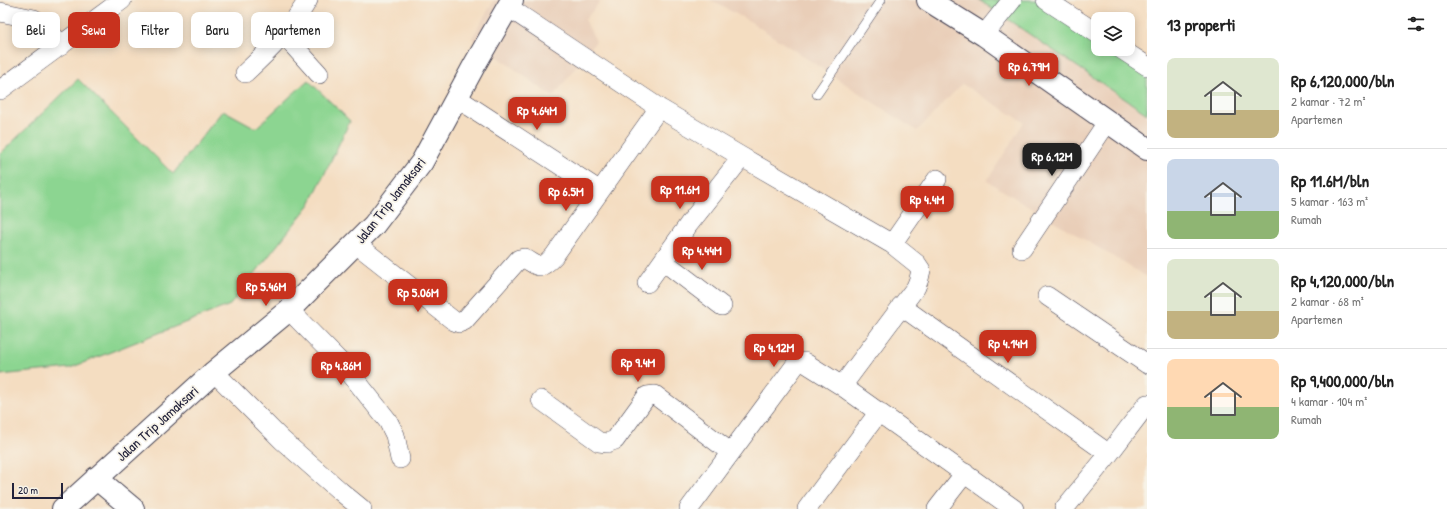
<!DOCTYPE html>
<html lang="id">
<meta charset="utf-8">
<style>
:root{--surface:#fff;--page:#f6f6f6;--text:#222;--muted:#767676;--line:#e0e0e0;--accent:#c8321e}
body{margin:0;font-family:"Patrick Hand",sans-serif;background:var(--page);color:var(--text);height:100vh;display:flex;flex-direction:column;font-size:15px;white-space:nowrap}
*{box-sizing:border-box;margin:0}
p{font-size:13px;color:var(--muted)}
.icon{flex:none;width:22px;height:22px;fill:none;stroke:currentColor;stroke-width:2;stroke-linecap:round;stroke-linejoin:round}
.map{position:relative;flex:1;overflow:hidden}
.drawer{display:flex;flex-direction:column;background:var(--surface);width:300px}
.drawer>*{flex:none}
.hud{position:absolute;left:12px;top:12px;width:380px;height:36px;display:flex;gap:8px}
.fabs{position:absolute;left:1091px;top:12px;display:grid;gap:8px}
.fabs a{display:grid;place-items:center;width:44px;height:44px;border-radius:8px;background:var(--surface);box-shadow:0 2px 10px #0003;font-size:20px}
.scale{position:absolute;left:12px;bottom:10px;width:51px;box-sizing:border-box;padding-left:4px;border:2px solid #22223b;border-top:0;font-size:11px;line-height:14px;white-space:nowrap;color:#22223b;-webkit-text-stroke:3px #f7f3e8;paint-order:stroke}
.price{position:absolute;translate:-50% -34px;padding:0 9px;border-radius:8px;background:var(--accent);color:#fff;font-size:13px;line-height:26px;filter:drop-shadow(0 1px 2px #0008)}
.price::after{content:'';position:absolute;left:50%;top:24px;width:12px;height:9px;margin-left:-6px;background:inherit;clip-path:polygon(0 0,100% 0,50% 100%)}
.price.current{background:#222;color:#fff}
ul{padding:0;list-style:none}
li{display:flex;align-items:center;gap:12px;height:100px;padding:0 20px}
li+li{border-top:1px solid var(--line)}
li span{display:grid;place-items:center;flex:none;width:112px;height:80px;border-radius:8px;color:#555}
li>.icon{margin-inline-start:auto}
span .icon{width:48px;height:48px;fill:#fffc;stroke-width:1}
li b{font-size:17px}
h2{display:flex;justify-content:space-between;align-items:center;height:48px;padding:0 20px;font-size:17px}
.tag{padding:0 14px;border-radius:8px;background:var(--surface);box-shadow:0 2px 10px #0003;font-size:14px;line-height:36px}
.tag.current{background:var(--accent);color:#fff}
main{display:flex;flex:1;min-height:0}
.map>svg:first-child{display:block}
.built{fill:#e9ceb8}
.green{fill:#8cd591;stroke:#577c66}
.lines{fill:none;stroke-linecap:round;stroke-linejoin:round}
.lane-casing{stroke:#423e4f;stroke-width:10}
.street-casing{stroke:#423e4f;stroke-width:20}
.secondary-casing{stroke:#423e4f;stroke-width:24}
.lane{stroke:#fff;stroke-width:9}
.street{stroke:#fff;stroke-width:19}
.secondary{stroke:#fff;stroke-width:22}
.labels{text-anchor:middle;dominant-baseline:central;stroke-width:3.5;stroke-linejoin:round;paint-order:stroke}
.street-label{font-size:14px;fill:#22223b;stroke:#f7f3e8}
</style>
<main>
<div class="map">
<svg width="1147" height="509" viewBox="0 0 1147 509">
<rect width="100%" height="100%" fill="#f7f3e8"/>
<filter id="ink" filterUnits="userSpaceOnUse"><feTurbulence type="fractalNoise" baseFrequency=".025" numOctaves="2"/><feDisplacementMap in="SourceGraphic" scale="8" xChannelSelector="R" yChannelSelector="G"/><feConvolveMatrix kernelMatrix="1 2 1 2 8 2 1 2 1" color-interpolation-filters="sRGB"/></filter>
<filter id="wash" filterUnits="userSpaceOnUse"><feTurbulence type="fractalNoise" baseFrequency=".012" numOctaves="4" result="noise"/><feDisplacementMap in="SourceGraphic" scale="16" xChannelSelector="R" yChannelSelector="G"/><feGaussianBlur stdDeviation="0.9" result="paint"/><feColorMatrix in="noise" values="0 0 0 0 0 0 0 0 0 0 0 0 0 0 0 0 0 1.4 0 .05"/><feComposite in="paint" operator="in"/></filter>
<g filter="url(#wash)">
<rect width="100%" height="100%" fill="#f4ddc1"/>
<!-- built -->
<path class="built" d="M494 0H601L585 20 596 41 553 97 472 38Z
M710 0H979L1147 114V277L987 181 1024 122 962 84 917 131 751 22Z"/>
<!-- green -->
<path class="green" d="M979 0H1050L1098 33V49H1121L1147 67V114Z
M78 79 173 174 223 110 256 128 308 80 350 121 310 204 230 305 70 368 0 375V154Z"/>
</g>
<g filter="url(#ink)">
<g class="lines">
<defs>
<path id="lane" d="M817 94 881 0"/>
<path id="street" d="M1046 0 1098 34
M508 7 659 108 742 157 892 244 917 264 921 270 919 279 916 287 842 386 1014 509
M0 12 34 19 46 27 61 46
M284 35 319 74
M984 35 1012 0
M1121 49 1147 66
M245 73C271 49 290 30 308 0
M0 90 122 0
M457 98 600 191
M356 244 454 321 459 323 464 321 519 259 524 258C539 266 539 272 554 256L659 108
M892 244 937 179
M1022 249 1108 121
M663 261 722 306
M647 283 689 224 742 157
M1047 296 1147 364
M901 306 1109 454 1147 404
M289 310 346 368 388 421 395 435 400 459
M214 372 282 440 340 491 362 509
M541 400 599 442 607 443 615 440 647 396 655 395 730 452
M689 509 797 363 804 362 842 386
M807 509 879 412
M937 509 965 473
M1064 509 1109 454"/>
<path id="secondary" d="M928 0 984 35 1147 149
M96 478 133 509
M63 509 214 372 289 310 374 225 422 162 475 64 512 0"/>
</defs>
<!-- lane casing -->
<use href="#lane" class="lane-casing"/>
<!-- street casing -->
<use href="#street" class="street-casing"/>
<!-- secondary casing -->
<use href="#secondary" class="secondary-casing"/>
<!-- lane -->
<use href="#lane" class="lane"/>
<!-- street -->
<use href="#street" class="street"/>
<!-- secondary -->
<use href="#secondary" class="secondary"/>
</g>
</g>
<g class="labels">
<!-- street labels -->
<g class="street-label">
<text transform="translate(390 200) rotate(-52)">Jalan Trip Jamaksari</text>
<text transform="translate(157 423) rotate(-42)">Jalan Trip Jamaksari</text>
</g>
</g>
</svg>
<div class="fabs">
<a><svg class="icon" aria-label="layers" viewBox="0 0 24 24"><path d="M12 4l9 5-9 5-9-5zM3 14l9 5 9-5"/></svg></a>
</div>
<div class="scale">20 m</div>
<b class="price" style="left:1029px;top:87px">Rp 6.79M</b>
<b class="price" style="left:537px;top:131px">Rp 4.64M</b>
<b class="price current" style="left:1052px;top:177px">Rp 6.12M</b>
<b class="price" style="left:680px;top:210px">Rp 11.6M</b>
<b class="price" style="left:566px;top:212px">Rp 6.5M</b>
<b class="price" style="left:927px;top:220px">Rp 4.4M</b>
<b class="price" style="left:702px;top:271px">Rp 4.44M</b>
<b class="price" style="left:266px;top:307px">Rp 5.46M</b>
<b class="price" style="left:418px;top:313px">Rp 5.06M</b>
<b class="price" style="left:1008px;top:364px">Rp 4.14M</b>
<b class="price" style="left:774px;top:368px">Rp 4.12M</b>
<b class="price" style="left:638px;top:383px">Rp 9.4M</b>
<b class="price" style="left:341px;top:386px">Rp 4.86M</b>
<div class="hud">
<a class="tag">Beli</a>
<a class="tag current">Sewa</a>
<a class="tag">Filter</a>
<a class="tag">Baru</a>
<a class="tag">Apartemen</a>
</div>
</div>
<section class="drawer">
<h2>13 properti<svg class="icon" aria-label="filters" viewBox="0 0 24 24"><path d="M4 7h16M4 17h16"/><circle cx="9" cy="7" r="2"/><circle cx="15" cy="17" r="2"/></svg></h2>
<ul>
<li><span style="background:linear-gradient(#dfe7d0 65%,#c2b280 0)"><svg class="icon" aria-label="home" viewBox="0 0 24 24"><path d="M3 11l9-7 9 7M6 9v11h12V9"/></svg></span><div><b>Rp 6,120,000/bln</b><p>2 kamar · 72 m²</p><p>Apartemen</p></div></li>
<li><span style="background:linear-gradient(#c9d6e8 65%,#8fb573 0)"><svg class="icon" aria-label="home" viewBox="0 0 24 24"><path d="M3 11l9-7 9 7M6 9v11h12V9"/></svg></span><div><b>Rp 11.6M/bln</b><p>5 kamar · 163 m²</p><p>Rumah</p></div></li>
<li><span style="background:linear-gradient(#dfe7d0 65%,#c2b280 0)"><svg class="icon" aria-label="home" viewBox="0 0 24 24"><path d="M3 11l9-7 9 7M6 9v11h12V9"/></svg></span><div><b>Rp 4,120,000/bln</b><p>2 kamar · 68 m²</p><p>Apartemen</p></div></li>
<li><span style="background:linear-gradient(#ffd9b3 60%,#8fb573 0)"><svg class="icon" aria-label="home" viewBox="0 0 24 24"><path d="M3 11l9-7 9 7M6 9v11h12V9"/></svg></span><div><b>Rp 9,400,000/bln</b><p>4 kamar · 104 m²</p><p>Rumah</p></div></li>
</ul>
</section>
</main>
